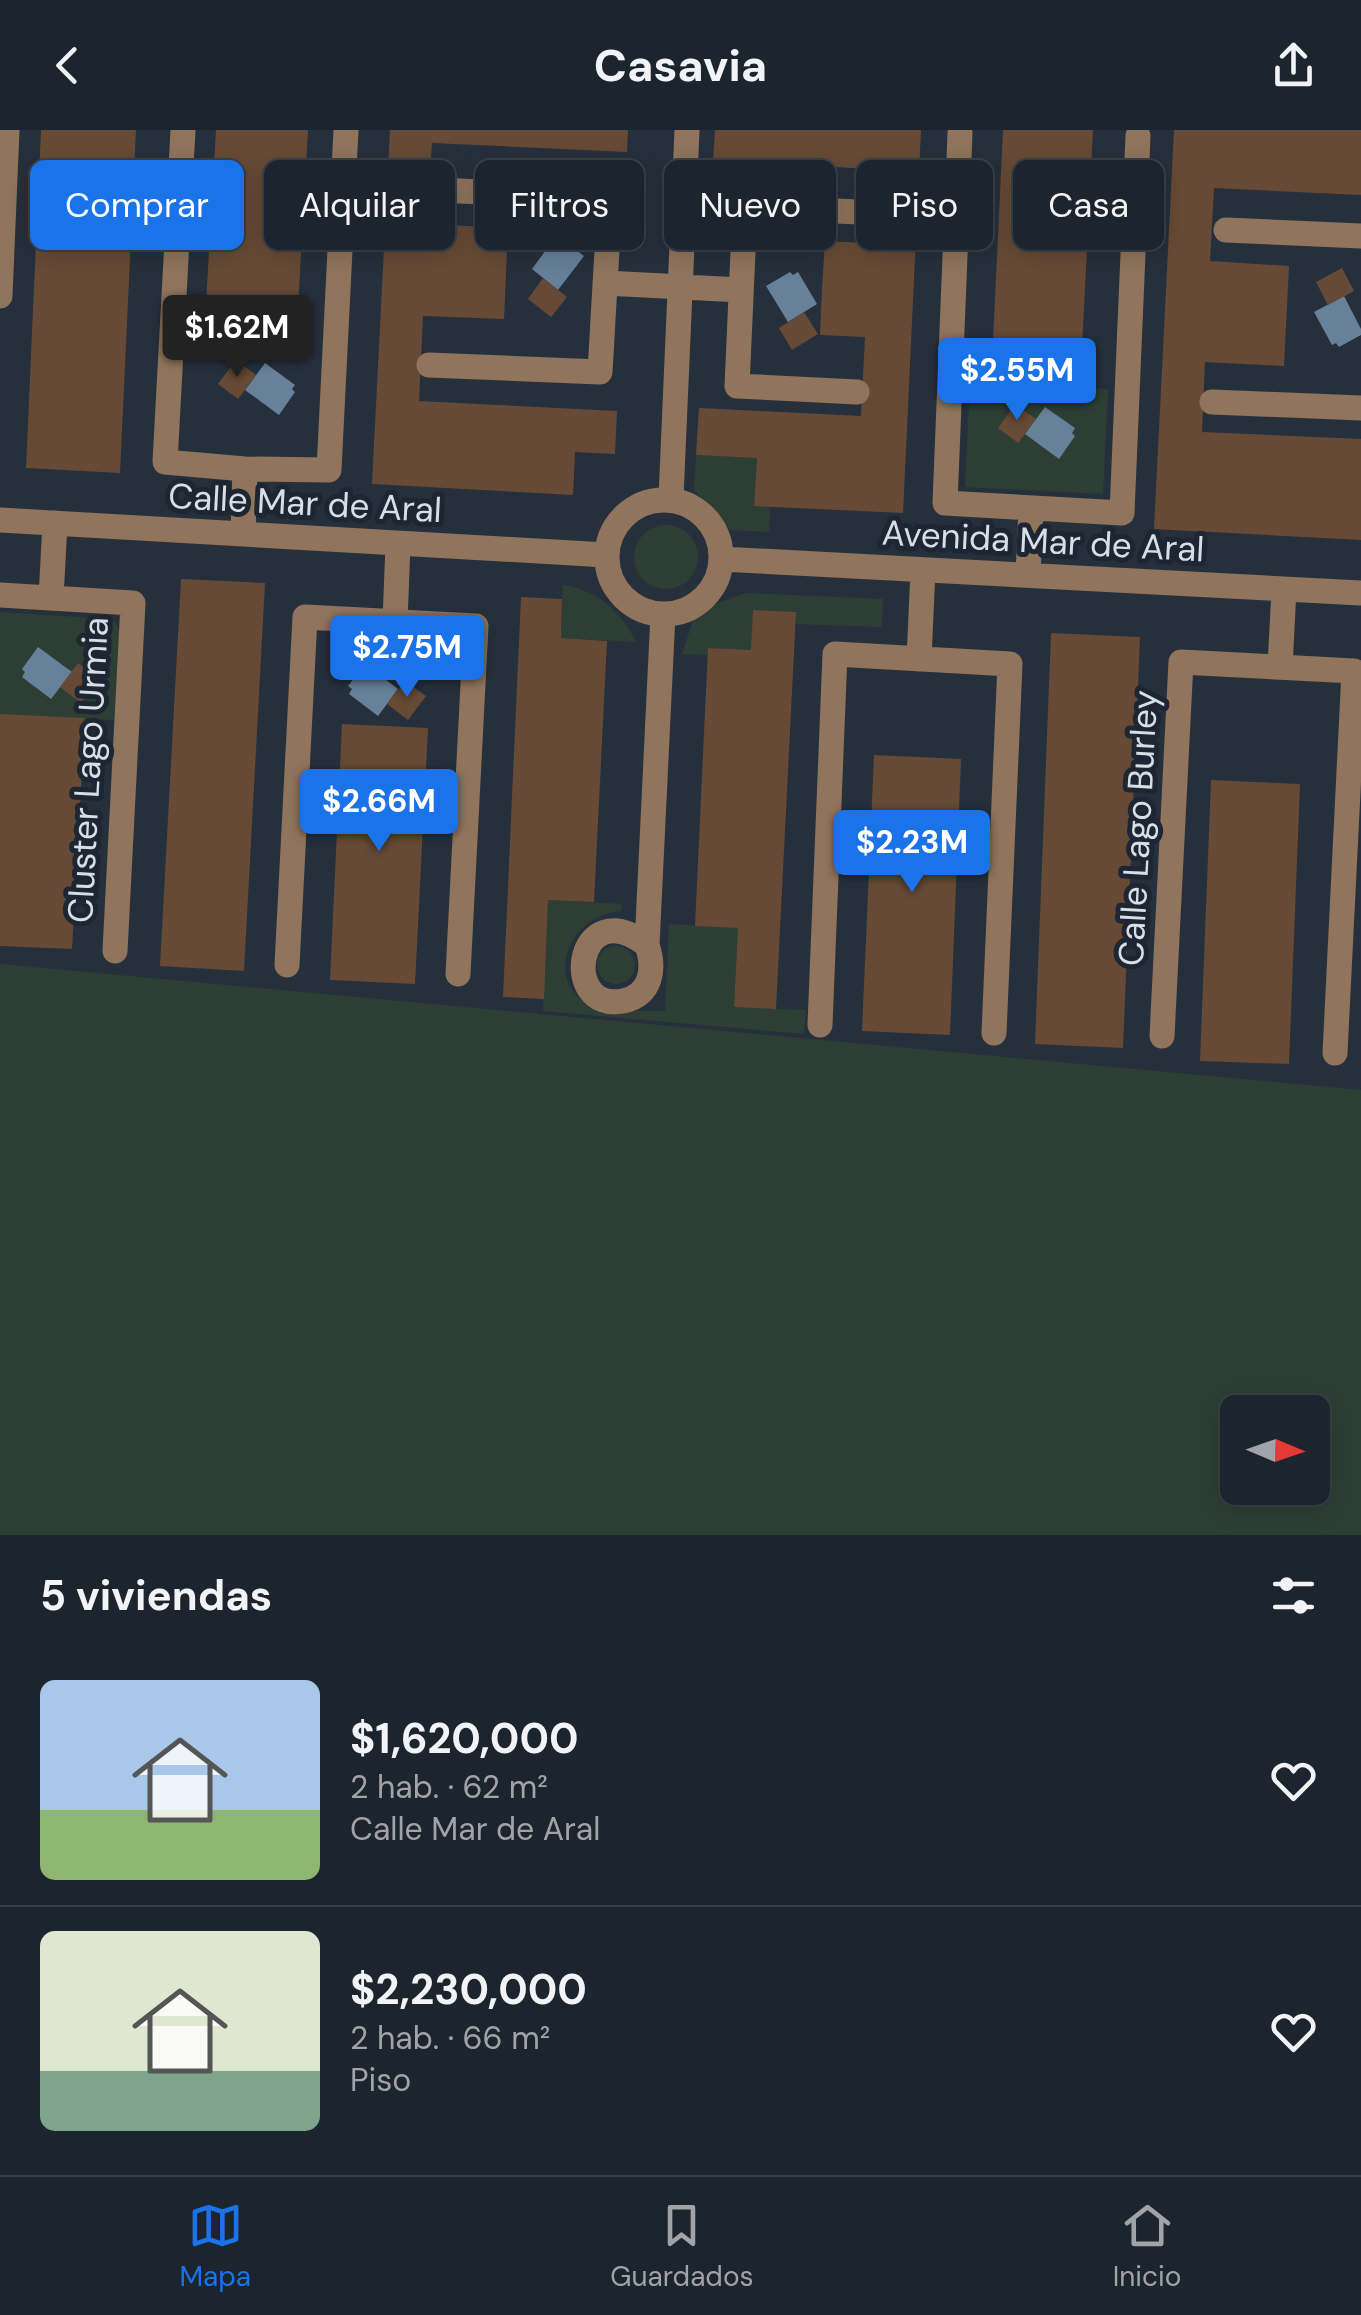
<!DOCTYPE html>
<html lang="es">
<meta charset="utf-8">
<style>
:root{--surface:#1c242d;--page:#293039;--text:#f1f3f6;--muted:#a0a4aa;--line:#3a4149;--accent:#1a73e8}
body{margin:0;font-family:"DM Sans",sans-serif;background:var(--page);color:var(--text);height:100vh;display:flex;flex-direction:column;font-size:38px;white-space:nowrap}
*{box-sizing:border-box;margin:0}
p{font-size:32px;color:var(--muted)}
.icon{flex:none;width:55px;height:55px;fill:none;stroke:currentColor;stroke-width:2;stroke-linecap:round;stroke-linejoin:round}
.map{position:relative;height:1405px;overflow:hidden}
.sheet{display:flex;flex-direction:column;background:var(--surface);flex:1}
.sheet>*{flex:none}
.guide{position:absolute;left:30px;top:30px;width:1302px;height:90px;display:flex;gap:20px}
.needle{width:65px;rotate:92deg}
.fabs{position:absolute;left:1220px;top:1265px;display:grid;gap:20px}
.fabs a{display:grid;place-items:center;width:110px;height:110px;border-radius:15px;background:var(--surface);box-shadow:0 5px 25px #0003,0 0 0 2px var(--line);font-size:50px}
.price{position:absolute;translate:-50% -85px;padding:0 22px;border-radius:10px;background:var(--accent);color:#fff;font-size:32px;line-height:65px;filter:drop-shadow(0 2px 5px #0008)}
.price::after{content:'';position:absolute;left:50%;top:60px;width:30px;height:22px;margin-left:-15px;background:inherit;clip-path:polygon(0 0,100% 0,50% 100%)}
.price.active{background:#222;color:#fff}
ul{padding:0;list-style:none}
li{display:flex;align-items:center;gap:30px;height:250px;padding:0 40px}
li+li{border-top:2px solid var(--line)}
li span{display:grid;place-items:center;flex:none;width:280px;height:200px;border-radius:15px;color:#555}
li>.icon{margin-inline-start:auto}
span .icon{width:120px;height:120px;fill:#fffc;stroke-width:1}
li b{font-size:42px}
h2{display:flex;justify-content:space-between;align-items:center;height:120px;padding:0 40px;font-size:42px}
.chip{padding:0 35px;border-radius:15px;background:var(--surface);box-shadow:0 5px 25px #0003,0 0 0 2px var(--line);font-size:35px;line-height:90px}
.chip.active{background:var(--accent);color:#fff}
header{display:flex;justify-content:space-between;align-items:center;height:130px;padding:0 40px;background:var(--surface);font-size:45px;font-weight:700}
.tabs{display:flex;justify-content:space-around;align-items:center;height:140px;border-top:2px solid var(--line);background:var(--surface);font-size:28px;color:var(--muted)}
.tabs a{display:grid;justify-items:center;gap:5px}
.tabs .active{color:var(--accent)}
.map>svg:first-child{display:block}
.green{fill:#2d3f35;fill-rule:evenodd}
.water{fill:#67819b}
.building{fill:#664a36}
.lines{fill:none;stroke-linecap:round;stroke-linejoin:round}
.minor{stroke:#90755c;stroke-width:25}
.labels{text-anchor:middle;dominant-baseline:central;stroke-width:10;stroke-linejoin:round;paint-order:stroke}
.street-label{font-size:35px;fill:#d8dee6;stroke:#1d2632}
</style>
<header><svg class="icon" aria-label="back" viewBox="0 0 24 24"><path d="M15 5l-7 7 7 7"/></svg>Casavia<svg class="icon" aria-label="share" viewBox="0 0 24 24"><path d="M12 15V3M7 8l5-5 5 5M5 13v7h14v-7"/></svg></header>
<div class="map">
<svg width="1361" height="1405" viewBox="0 0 1361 1405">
<rect width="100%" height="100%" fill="#26303c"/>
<!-- green -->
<path class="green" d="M970 252 1108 259 1103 364 965 357Z
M696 325 757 328 754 375 770 377 769 402 731 400 694 360Z
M634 427a32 32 0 1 1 64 0a32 32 0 1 1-64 0Z
M563 455C597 460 621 481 636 512L561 508Z
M746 463 883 469 882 497 796 494 795 482 751 520 709 518 708 525 682 524 696 481Z
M0 482 108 489 116 493 119 502 114 590 0 584Z
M548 770 622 774 621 781C570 785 543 848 588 874 602 883 647 880 665 881L669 794 738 798 734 877 806 880 804 904 543 881Z
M597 835a19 19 0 1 1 38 0a19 19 0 1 1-38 0Z
M0 834 1361 960V1405H0ZM1238 1282H1312V1358H1238Z"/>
<!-- water -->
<path class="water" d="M554 109 559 113 562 109 584 126 558 160 532 139Z
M790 142 793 145 798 142 817 174 788 192 766 156Z
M1344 166 1361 199V205L1339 217 1336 213 1332 215 1314 182Z
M265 233 295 255 292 259 295 262 279 285 245 260Z
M1045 277 1075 298 1072 303 1075 306 1059 329 1025 304Z
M38 517 72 542 51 569 22 547 25 542 22 539Z
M365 534 398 559 378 586 349 564 352 559 348 556Z"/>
<!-- building -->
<path class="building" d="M41 0H136L120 343 26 338Z
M216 0H308L296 214 204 208Z
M390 0H628L627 22 432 13 427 94 508 98 504 189 423 186 419 271 617 281 615 324 575 322 573 365 372 354Z
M715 0H921L903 383 754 376 757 328 696 325 699 278 861 286 865 207 820 205 822 158 825 111 869 113 873 39 713 31Z
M1003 0H1093L1080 257 991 253Z
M1174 0H1361V65L1214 58 1210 131 1289 136 1284 236 1205 232 1202 302 1361 309V410L1154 399Z
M1342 138 1354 161 1328 175 1316 152Z
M543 148 567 167 551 187 528 169Z
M804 182 818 204 792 220 779 198Z
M236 230 256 245 238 269 218 254Z
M1015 274 1036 289 1018 313 998 298Z
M181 449 265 453 244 841 160 836Z
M521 467 562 469 561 508 607 511 594 772 548 770 544 869 503 867Z
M753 480 796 482 776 879 734 877 738 798 695 796 708 518 751 520Z
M1051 503 1140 507 1123 918 1035 914Z
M78 533 99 549 81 573 60 557Z
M405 551 426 566 408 590 387 574Z
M0 584 85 588 72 819 0 816Z
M342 594 428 598 415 854 330 850Z
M874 625 961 629 950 905 862 901Z
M1211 650 1300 654 1289 934 1200 931Z"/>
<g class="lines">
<!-- minor -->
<path class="minor" d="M183 0 165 332 245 339 329 340 346 0
M960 3 945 373 1122 383 1138 6
M1226 100 1361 106
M605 153 741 160
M0 166 7 0
M429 235 600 242 610 68 438 60
M857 262 737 256 745 77 859 82
M1212 272 1361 278
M671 368 687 0
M607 427a57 57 0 1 1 114 0a57 57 0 1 1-114 0Z
M0 390 606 425
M243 404 245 339
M722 429 1361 463
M1028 445 1031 378
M0 465 133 473 115 821
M51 468 55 393
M395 492 398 414
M919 529 923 440
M1280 537 1284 459
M647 815C576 760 559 883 623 871 652 865 655 838 647 815L663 484
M287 835 305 487 476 496 458 844
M820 895 835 524 1010 534 994 903
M1162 906 1181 532 1354 541 1335 923"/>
</g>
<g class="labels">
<!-- street labels -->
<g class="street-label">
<text transform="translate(305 373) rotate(3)">Calle Mar de Aral</text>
<text transform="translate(1043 411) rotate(3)">Avenida Mar de Aral</text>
<text transform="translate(88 640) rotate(-87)">Cluster Lago Urmia</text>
<text transform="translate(1138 698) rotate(-87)">Calle Lago Burley</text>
</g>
</g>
</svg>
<div class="fabs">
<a><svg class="needle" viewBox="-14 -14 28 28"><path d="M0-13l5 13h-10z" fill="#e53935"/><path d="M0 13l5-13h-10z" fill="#a0a4aa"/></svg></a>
</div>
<b class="price active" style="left:237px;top:250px">$1.62M</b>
<b class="price" style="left:1017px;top:293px">$2.55M</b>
<b class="price" style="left:407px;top:570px">$2.75M</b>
<b class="price" style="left:379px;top:724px">$2.66M</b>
<b class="price" style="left:912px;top:765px">$2.23M</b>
<div class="guide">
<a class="chip active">Comprar</a>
<a class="chip">Alquilar</a>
<a class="chip">Filtros</a>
<a class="chip">Nuevo</a>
<a class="chip">Piso</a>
<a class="chip">Casa</a>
</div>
</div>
<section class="sheet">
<h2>5 viviendas<svg class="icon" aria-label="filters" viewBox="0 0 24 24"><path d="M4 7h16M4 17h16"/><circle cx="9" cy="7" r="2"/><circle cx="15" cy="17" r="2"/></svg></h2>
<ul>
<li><span style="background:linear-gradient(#a9c7e8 65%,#8fb573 0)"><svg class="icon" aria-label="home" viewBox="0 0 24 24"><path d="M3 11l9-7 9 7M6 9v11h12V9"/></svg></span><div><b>$1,620,000</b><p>2 hab. · 62 m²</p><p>Calle Mar de Aral</p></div><svg class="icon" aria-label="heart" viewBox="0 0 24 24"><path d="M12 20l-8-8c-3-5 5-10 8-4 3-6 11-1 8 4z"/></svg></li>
<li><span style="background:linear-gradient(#dfe7d0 70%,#7fa58c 0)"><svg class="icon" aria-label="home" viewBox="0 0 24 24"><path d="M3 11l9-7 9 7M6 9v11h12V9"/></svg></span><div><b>$2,230,000</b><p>2 hab. · 66 m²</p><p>Piso</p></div><svg class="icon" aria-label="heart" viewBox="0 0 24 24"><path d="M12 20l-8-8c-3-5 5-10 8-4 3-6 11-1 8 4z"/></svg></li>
</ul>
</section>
<nav class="tabs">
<a class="active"><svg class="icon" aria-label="map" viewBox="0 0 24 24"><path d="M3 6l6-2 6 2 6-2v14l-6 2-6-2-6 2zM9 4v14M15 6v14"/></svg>Mapa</a>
<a><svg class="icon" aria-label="saved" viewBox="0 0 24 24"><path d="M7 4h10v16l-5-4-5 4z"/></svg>Guardados</a>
<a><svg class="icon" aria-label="home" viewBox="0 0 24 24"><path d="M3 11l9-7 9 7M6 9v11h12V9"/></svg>Inicio</a>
</nav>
